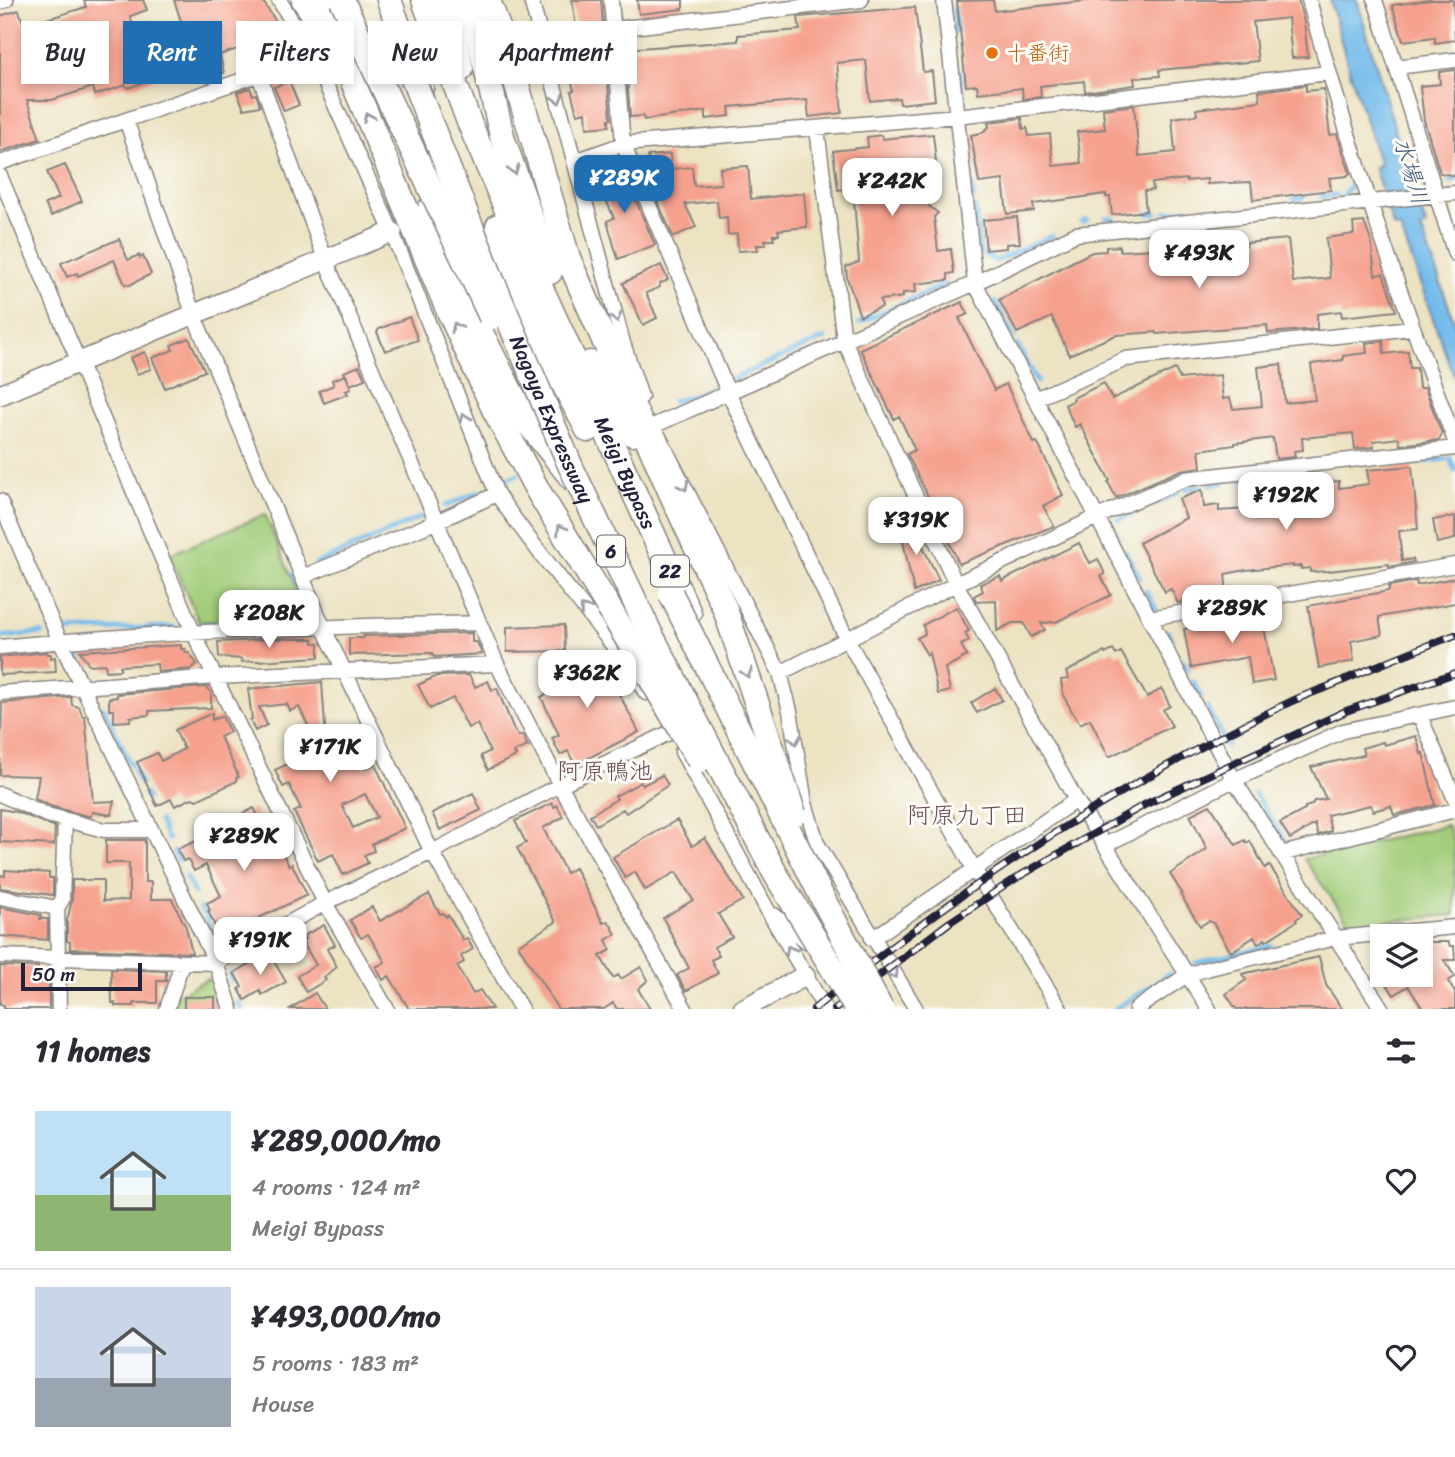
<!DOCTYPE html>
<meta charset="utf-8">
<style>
:root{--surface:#fff;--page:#f2f2f3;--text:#2b2b33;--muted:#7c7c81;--line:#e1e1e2;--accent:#1f6fb2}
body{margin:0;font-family:Sriracha,"Klee One",sans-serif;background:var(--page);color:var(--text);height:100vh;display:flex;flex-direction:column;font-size:26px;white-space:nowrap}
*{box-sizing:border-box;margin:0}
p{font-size:23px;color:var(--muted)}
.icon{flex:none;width:38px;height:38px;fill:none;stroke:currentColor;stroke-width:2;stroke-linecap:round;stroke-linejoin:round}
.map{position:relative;height:1009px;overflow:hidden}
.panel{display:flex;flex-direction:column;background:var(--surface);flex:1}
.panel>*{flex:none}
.top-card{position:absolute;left:21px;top:21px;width:700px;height:63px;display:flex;gap:14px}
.fabs{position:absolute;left:1370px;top:924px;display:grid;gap:14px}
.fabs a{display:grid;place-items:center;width:63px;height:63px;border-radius:0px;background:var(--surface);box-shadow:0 4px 10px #0003;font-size:35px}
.scale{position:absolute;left:21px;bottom:18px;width:121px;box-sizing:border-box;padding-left:7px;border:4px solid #22223b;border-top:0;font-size:19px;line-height:24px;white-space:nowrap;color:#22223b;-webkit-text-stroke:5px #fdfcf7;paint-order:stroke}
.price{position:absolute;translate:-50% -60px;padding:0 16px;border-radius:14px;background:#fff;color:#222;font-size:23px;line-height:46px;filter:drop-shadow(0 2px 4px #0008)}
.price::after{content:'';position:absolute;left:50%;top:42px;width:21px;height:16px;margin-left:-10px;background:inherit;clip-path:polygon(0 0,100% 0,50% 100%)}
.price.active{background:var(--accent);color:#fff}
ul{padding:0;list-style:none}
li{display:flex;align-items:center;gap:21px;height:175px;padding:0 35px}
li+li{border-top:2px solid var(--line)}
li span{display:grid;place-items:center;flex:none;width:196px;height:140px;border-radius:0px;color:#555}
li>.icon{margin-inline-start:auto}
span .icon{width:84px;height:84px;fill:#fffc;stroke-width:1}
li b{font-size:30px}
h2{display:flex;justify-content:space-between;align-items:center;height:84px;padding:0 35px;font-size:30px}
.tag{padding:0 24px;border-radius:0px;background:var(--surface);box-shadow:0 4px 10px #0003;font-size:24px;line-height:63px}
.tag.active{background:var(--accent);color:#fff}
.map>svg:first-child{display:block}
.green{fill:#a3cd7a;stroke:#62785a;stroke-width:2}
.water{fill:#73bbeb;stroke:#4a6e93;stroke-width:2}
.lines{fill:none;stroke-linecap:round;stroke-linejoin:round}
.stream{stroke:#73bbeb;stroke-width:5}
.building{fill:#f6a18e;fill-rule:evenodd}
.street-casing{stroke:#87827f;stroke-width:17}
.secondary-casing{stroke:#87827f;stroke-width:22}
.highway-casing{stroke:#87827f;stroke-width:27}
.street{stroke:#fff;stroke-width:14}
.secondary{stroke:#fff;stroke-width:19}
.highway{stroke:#fff;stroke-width:24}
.rail-casing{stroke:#22223b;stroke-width:8}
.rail{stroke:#fdfcf7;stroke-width:5;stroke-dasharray:16;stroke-linecap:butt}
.highway-bridge-casing{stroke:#87827f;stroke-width:27;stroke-linecap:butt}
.highway-bridge{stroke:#fff;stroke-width:24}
.oneway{stroke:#9c9ca7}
.food-dot{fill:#e8710a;stroke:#fdfcf7;stroke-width:2.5}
.labels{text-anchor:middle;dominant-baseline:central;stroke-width:6;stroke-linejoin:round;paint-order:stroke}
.shield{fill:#fdfcf7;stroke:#646373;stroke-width:2}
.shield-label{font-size:19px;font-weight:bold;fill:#22223b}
.food-label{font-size:21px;fill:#c56008;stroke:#fdfcf7;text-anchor:start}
.street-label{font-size:21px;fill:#22223b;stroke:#fdfcf7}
.water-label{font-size:23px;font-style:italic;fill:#3e5879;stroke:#fdfcf7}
.quarter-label{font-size:24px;fill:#6c4e58;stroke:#fdfcf7}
</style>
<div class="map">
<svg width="1455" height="1009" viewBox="0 0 1455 1009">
<rect width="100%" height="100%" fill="#fdfcf7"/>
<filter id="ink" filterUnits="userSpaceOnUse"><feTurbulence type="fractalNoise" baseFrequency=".0143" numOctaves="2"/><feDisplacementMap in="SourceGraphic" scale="14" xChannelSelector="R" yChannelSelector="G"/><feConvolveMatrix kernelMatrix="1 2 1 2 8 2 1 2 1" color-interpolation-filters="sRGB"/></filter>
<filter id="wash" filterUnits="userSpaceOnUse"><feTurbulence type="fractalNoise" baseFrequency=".00686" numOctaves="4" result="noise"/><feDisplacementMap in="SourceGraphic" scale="28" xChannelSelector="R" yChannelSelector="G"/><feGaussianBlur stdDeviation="1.57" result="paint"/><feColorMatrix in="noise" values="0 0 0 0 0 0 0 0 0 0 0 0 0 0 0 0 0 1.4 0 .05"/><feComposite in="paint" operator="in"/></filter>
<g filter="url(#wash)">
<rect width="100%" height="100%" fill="#ece3c3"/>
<!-- green -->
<path class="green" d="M265 514 305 611 301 616 199 622 169 555Z
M1447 825 1455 845V915L1350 924 1304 859Z
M207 979 214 982 222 1009H173L177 995Z"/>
<!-- water -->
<path class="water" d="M1330 0H1357L1409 177 1414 176 1415 182 1412 185 1426 225 1421 228 1455 324V380L1400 227 1394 228 1374 167 1380 165 1348 66Z"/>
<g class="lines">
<!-- stream -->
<path class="stream" d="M954 9 956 32
M960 72 964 101
M967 134 971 165
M1451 181 1455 180
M972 185 974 198
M1344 194 1352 183
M1321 197 1336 195
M1294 199 1303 198
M975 208 980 253 996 261 1052 236
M1201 209 1208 208
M1166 212 1190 210
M1148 214 1156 213
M1106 218H1113
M1082 222 1087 220
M995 302 1014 337
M859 323 946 284
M1018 345 1037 382
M732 379 825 338
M673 401 693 396 711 388
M1450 458 1455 471
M1419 462 1445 459
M505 480 518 474
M1241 481 1279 477
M1211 485 1223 483
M1186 489 1201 486
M446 506 478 492
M1118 520 1177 493
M1115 530 1118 537
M1125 551 1140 578
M316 564 421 517
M1146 591 1156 609
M202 625 303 618 307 611 293 574
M67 631 173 627
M1168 632 1172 639
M0 637 42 633
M76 652 86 672
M1183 661 1188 670
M1193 681 1201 696
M103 707 119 740
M1207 707 1227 746
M121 744 131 765
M134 770 140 783
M145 794 147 798
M1255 794 1286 842
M159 821 164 832
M166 837 168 839
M174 852 178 860
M186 877 194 893
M201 908 203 913
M206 918 217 941
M1196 963 1271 946
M230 974 232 981
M238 1001 241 1009
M1115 1009 1169 974"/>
</g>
<g id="blocks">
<!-- building -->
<path class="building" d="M84 0H143L147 10 130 16 138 40 182 24 174 0H262L287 39 245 53 243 47 220 55 224 73 207 79 201 62 128 88 126 85 95 95 93 87 52 100H27L40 139 0 152V16L19 10 24 26 86 7Z
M572 0H601L611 119H609V126L587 128 586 112 577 114 571 91 574 90 561 45H579Z
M637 0H683V9L639 14Z
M993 0 995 11 1093 0H1298L1304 22 1308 57 1292 58 1288 18 1253 22 1258 61 1159 70 1160 76 1134 78 1135 85 1085 92 1084 81 1040 86 1041 97 1023 99 1022 88 978 93 977 85 966 86 957 1Z
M1430 0H1453L1455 40 1435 43V37L1403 41 1392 5Z
M915 7 923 72 932 71 935 100 900 104 899 98 870 101 866 60 837 63 842 113 809 117 807 100 729 107 730 116 706 119V111L644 120 643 116 630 117 625 49 738 41V35L800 30 798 17Z
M1455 70V176L1440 173 1424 120 1420 86 1440 84 1439 72Z
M289 81 299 105 284 111 274 87Z
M1306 85V91L1324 89 1330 135 1337 134 1350 173 1347 176 1329 178 1331 190 1253 200 1251 182 1207 184V179L1186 181V179L1152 183 1153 190 1144 191 1146 211 1112 215 1110 197H1106V194L1033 204 1034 211 1007 214 1003 180 979 183 971 135 981 133 989 127 988 122 1022 118 1023 129 1027 128 1029 136 1050 134 1053 166 1081 163 1077 132 1105 129 1103 109 1134 105 1139 156 1175 152 1172 118 1197 115 1196 109 1260 101 1259 91Z
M250 88 253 95 256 94 260 106 244 109 237 92Z
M933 134 938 181 926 182 929 206 938 213 934 217 938 251 951 249 954 273 948 274V280L915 284 916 292 903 293V297L880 300 882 307 860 316 847 278 846 267 859 262 853 188 838 190 833 151 868 147 867 137 881 135 882 139Z
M670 154 671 169 692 167 694 186 721 184 720 168 748 166 751 199 804 193 807 227 778 230 779 235H773L774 240H765L766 245H757L758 250 738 251 737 234 728 235 727 217 719 218 717 201 685 204 696 227 673 237 651 186 648 156Z
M65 165 82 201 51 216 45 204 59 198 47 172Z
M621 166 655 245 618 259 607 221 614 218 596 177Z
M1017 217 1020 243 1006 244V248L986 250 983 220Z
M1364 222 1371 241 1375 275 1383 274 1396 311 1342 317 1341 311 1317 314V329L1268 333 1267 325 1157 334 1156 332 1116 335 1069 355 1052 317 1017 333 999 300 1072 262 1092 252 1106 251V247L1120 246V251L1169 248 1168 240 1210 236 1214 250 1246 246 1245 243 1288 239 1293 282 1330 278 1326 238 1354 234 1353 223Z
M119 239 128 260 139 255 140 258 143 256 151 274 130 285 125 284 114 260 78 276 77 273 67 277 61 263Z
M661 265 668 280 659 284 660 287 646 293 657 318 643 325 623 283Z
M962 302 968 314 959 318 994 390 1006 384 1034 443 1037 442 1063 495 1043 506 1054 526 959 564 941 523 907 454 915 450 899 416 894 419 860 349Z
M409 317 418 340 385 351 377 332 379 329Z
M189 338 205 371 165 388 152 358 173 350 171 345Z
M1383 341 1384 354 1408 351 1410 368H1417L1419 388H1425L1442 434 1439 440 1400 445 1399 438 1373 441 1374 447 1355 449 1353 433 1302 438 1303 450 1294 451 1295 457 1276 459 1273 438 1235 443V445L1199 450 1201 467 1181 470 1116 498 1108 482 1110 481 1080 424 1075 427 1065 405 1074 400 1073 398 1104 383 1112 399 1175 369 1180 379 1220 375 1223 399 1230 398 1233 409 1262 406 1258 367 1281 364 1285 403 1315 400 1311 364 1343 360V356L1367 353 1366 343Z
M145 352 151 369 137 374 130 358Z
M359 366 365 379 350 385 344 372Z
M346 375 351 389 346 391 348 394 324 403 319 391 334 385 332 380Z
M1412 466 1418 529 1399 531 1402 561 1413 559 1414 562 1389 567V564L1329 571 1310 572V568L1301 569V566L1293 567V565L1246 570 1225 574 1227 594 1197 597 1178 603 1171 589 1165 592 1139 543 1186 518 1179 499 1202 490 1204 507 1219 505V511L1247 509 1244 485 1278 480 1279 490 1312 486 1311 476 1323 475 1324 483 1339 481V488L1369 484 1367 470Z
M908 516 939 580 914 592 903 541 897 527 899 526 897 521Z
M1455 516V539L1437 543 1433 520Z
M1079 543 1090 563 1098 559 1105 574 1101 576 1111 595 1056 622 1041 623 1045 630 1031 637 1024 623H1012L997 631 996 600 976 601 974 596 983 591 980 584 1000 576 1002 581Z
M1455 578V603L1379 617 1382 635 1351 641 1354 661 1319 668 1308 606 1389 591V586L1416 581 1417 585Z
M956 607 969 631 965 633 969 641 961 645 967 656 945 668 950 691 938 694 929 653 927 655 917 638 925 634 923 625Z
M1261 611 1274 680 1252 684 1248 657 1191 668 1184 629 1241 619 1240 615Z
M564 625 565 651 507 652V627Z
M472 633V642H477L482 654 434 657 432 653 349 655V638H363V636Z
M279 639H313V643H319V657L241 662V659L219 657 218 642Z
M181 645V649H185L186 653H189L197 664 191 669 158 672 157 664 120 666V670L106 671 105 664 89 665 80 651Z
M1113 650 1116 655 1121 652 1147 697 1162 689 1170 706 1163 710 1172 726 1109 757 1090 719 1080 724 1074 715 1063 695 1061 680 1069 679 1066 672 1104 652 1105 654Z
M47 652V654H51V658L55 657 56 672 0 675V657Z
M588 652 598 671 602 669 614 694 618 692 639 732 575 765 568 751 560 755 552 738 559 735 541 697 568 684 555 657 562 653Z
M469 675 475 687 488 681 492 690 497 688 514 730 519 736 522 735 528 746 514 752 516 756 488 770 481 756 490 751 477 724 468 728 453 698 430 709 418 685 437 676Z
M322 682 326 741H337L351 768 362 763 365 769 375 764 405 828 372 844 374 851 364 855 368 863 343 875 333 854 318 861 294 812 301 809 289 784 283 787 275 770 288 764 285 757 316 742 299 707 290 711 287 704 259 707 267 725 255 731 250 720 252 719 248 689ZM365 794 377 817 353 828 342 805Z
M205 687 211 692V708L149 711V715L130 717V721L114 722V710H109V698L117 697V694Z
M995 688 1002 700 977 713 971 703Z
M71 697 72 705 79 707 83 717 85 716 93 802 114 801 111 815 92 812 91 816H87L50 806 35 799 39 776 0 775 2 703Z
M212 713V720L222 716 230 732 220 737 239 777 236 778 237 781 197 800 192 798 175 806 171 799 157 806 137 762 157 753 161 761 184 749 175 730Z
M1416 736 1421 754 1423 753 1435 805 1394 815 1391 806 1373 811 1371 805 1327 815 1331 831 1318 835 1315 824 1290 839 1280 823 1305 810V807L1312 805 1314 801 1326 799 1311 767 1364 755 1362 748 1383 742 1384 745Z
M662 775 668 785 626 813 623 809 596 825 590 815 617 799 615 796 641 782 643 785Z
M473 793 481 810 440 830 432 813Z
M552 803 554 807 557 805 563 817 543 828 566 873 575 868 603 923 608 921 616 934 606 940 611 950 600 956 613 978 618 975 621 979 641 967 648 980 638 989 650 1009H617L613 1003 604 1009H558L518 945 556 922 517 848 526 843 515 821Z
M1210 805 1236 845 1245 840 1247 843 1250 841 1265 868 1269 865 1302 915 1296 919 1297 921 1266 941 1265 939 1258 944 1254 937 1231 952 1213 923 1209 921 1200 926 1180 894 1182 893 1170 874 1207 849 1190 815Z
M254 808 270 838 274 836 289 866 292 864 307 895 242 926 245 933 223 943 208 911 210 910 207 903 221 896 206 865 194 871 188 859 183 861 177 849 199 840 200 838 229 824 228 821Z
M0 809 17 812 55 827 54 845 0 842Z
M677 820 692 846 705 838 743 900 718 914 732 937 714 947 719 956 711 960 718 973 686 991 677 975 689 968 663 918 693 900 676 872 645 890 635 872 625 878 613 857Z
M106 840H145V882H151V899H172L186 927 192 953 70 949V942L67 941V921L72 900V880H103V901L129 900V863H106Z
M5 870 49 873V878H53V895L0 888V875L5 876Z
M429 894 440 914 443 913 446 917 448 915 463 940 467 938 473 949 461 956 464 962 457 966 473 994 480 990 492 1009H409L389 976 383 980 376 967 385 962 368 934 361 938 350 920 372 907 380 921Z
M0 907 41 915 40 919H48V940L0 936Z
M324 925 335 945 327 949 337 967 324 977 326 980 306 992 297 976 316 965 302 941 305 939 303 936Z
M1421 942H1448L1450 946H1454L1455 960H1444L1455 977 1448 981 1455 993V1009H1423L1408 986 1394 995 1381 975H1421Z
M269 953 286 982 262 995 260 991 245 1000 239 989 242 987 234 973Z
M1319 957 1326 985 1342 1009H1236L1226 994 1246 980 1242 974Z
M0 966 38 967V974H49V1009H4V1005L0 1004Z
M111 969 166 971V981H157V1003H134V1006H115V1003H112Z
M315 993 325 1009H290Z
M184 997H215V1009H184Z"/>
</g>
</g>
<g filter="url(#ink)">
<use href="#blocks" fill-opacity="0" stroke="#87827f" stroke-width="2"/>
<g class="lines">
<defs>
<path id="street" d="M279 0 313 56 392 232 497 494C543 563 601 623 646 693
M531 0 623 343 641 397
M611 0 623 144 729 394 847 639 974 869 1060 1009
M944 0 975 283 1234 780 1382 1009
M1309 0C1349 150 1400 296 1455 441
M1375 0 1455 254
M0 2 6 0
M615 29 861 0
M1396 67 1455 60
M259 75 325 259 497 664 560 785 685 1009
M126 120 193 313 323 627 432 852 521 1009
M817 129 844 340 956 584 1076 800 1209 1009
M575 161 623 144 957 116 1329 73
M0 163 313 56
M0 176 194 634 325 903 387 1009
M1035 399 1126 359 1412 328
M653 426 975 283 1076 234 1455 193
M658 435 780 673 790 711 805 803 817 843 916 1009
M0 501 60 641 216 963 231 1009
M302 577 436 522 497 494
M1150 618 1455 565
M0 647C159 631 319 627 479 623
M780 673 956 584 1097 517 1185 479 1455 448
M0 693 216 677 497 664
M1420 716 1455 799
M682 752 767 909 825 1009
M0 794 47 815 104 830H151
M1105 845 1234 780 1343 731 1455 707
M1281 854 1455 810
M0 897 57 908
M774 915 805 941
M872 939 1076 800
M0 956 216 963 325 903 432 852 560 785 671 732
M59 1009 57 908 62 900 65 820
M167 1009 182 963
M1136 1009 1187 975 1206 969 1336 938 1455 927"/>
<path id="secondary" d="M0 395 392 232
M743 1009 805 976"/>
<g id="highway">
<path d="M304 0 343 58 447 307 494 409 538 491 609 608"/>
<path d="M328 0 339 41"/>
<path d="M389 0 421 88"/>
<path id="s1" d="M424 0 469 122 531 266 689 613"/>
<path d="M447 0 461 69"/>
<path d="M470 0 503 140 550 272"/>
<path d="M488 0 509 58 568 258 671 493 725 609"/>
<path d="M430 209 447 256 480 331 524 418 572 478"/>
<path d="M498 226 515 276 545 349 588 430"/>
<path d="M590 363 633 434"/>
</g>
</defs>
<!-- street casing -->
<use href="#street" class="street-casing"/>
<!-- secondary casing -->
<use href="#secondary" class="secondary-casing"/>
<!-- highway casing -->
<use href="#highway" class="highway-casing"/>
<!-- street -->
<use href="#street" class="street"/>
<!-- secondary -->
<use href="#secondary" class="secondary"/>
<!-- highway -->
<use href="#highway" class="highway"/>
<defs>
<path id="rail" d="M814 1009C959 888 1118 785 1288 703 1304 695 1321 690 1337 683 1376 666 1415 650 1455 635
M835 1009 950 922 1018 877 1146 804 1346 711 1455 673"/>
</defs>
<!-- rail casing -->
<use href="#rail" class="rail-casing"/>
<!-- rail -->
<use href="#rail" class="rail"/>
<defs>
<g id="highway-bridge">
<path d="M342 0 491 317"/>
<path id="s2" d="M410 71 492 280 570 465 649 631 775 873 857 1009"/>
<path d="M671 594 824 901 881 1009"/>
<path d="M609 608 699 760"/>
<path d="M725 609 794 814"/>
</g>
</defs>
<!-- highway-bridge casing -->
<use href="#highway-bridge" class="highway-bridge-casing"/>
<!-- highway-bridge -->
<use href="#highway-bridge" class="highway-bridge"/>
</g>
<!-- one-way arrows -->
<defs><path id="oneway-chevron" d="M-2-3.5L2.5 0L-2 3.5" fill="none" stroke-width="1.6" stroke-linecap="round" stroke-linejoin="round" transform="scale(1.75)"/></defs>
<g class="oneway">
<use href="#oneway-chevron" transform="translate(558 99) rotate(74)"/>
<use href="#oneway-chevron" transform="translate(368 117) rotate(-113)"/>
<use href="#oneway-chevron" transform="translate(514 170) rotate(71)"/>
<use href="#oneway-chevron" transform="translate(616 318) rotate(75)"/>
<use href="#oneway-chevron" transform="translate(456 327) rotate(-115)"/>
<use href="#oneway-chevron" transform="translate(465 418) rotate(-112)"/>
<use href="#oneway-chevron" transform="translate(684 486) rotate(63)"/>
<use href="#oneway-chevron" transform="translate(561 529) rotate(-122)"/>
<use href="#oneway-chevron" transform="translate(584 609) rotate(-129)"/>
<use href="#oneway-chevron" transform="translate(747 673) rotate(71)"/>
<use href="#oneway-chevron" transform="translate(795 740) rotate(82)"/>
<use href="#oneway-chevron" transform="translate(790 950) rotate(-119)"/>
<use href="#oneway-chevron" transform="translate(894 974) rotate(58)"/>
</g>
</g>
<!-- markers -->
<circle class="food-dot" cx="992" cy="53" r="7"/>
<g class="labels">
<!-- shield labels -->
<g class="shield">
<rect x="597" y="535.5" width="28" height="31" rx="5"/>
<rect x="651" y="555.5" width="38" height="31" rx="5"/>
</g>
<g class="shield-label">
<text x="611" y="551">6</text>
<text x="670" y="571">22</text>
</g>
<!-- food labels -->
<g class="food-label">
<text x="1006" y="53">十番街</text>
</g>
<!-- street labels -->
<g class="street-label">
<text stroke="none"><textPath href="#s2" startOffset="376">Nagoya Expressway</textPath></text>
<text stroke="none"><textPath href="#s1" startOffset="514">Meigi Bypass</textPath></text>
</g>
<!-- water labels -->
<g class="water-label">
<text transform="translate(1411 171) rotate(73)">水場川</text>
</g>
<!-- quarter labels -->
<g class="quarter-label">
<text x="605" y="771">阿原鴨池</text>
<text x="967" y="815">阿原九丁田</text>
</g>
</g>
</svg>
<div class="fabs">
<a><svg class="icon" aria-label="layers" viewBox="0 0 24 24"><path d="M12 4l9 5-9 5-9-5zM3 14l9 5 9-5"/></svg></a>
</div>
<div class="scale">50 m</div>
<b class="price active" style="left:624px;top:215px">¥289K</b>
<b class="price" style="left:892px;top:218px">¥242K</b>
<b class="price" style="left:1199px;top:290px">¥493K</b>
<b class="price" style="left:1286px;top:532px">¥192K</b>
<b class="price" style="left:916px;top:557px">¥319K</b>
<b class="price" style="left:1232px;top:645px">¥289K</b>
<b class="price" style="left:269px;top:650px">¥208K</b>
<b class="price" style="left:587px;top:710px">¥362K</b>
<b class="price" style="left:330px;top:784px">¥171K</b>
<b class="price" style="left:244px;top:873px">¥289K</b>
<b class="price" style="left:260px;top:977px">¥191K</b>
<div class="top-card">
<a class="tag">Buy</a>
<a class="tag active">Rent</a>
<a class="tag">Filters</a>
<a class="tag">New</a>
<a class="tag">Apartment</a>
</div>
</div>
<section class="panel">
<h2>11 homes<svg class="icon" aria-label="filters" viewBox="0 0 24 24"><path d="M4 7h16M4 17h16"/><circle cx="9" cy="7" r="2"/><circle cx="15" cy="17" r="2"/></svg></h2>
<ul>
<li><span style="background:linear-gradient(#bfe0f5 60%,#8fb573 0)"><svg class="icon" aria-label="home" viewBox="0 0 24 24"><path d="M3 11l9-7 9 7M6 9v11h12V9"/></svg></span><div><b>¥289,000/mo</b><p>4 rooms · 124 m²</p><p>Meigi Bypass</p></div><svg class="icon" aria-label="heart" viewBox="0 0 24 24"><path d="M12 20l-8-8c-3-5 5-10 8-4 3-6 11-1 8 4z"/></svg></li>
<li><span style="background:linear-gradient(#c9d6e8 65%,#9aa5b1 0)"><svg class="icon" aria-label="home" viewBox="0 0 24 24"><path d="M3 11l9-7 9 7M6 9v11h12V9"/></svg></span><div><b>¥493,000/mo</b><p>5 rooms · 183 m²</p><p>House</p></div><svg class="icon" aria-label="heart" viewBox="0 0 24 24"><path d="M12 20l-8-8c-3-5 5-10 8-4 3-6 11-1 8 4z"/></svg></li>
</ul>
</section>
